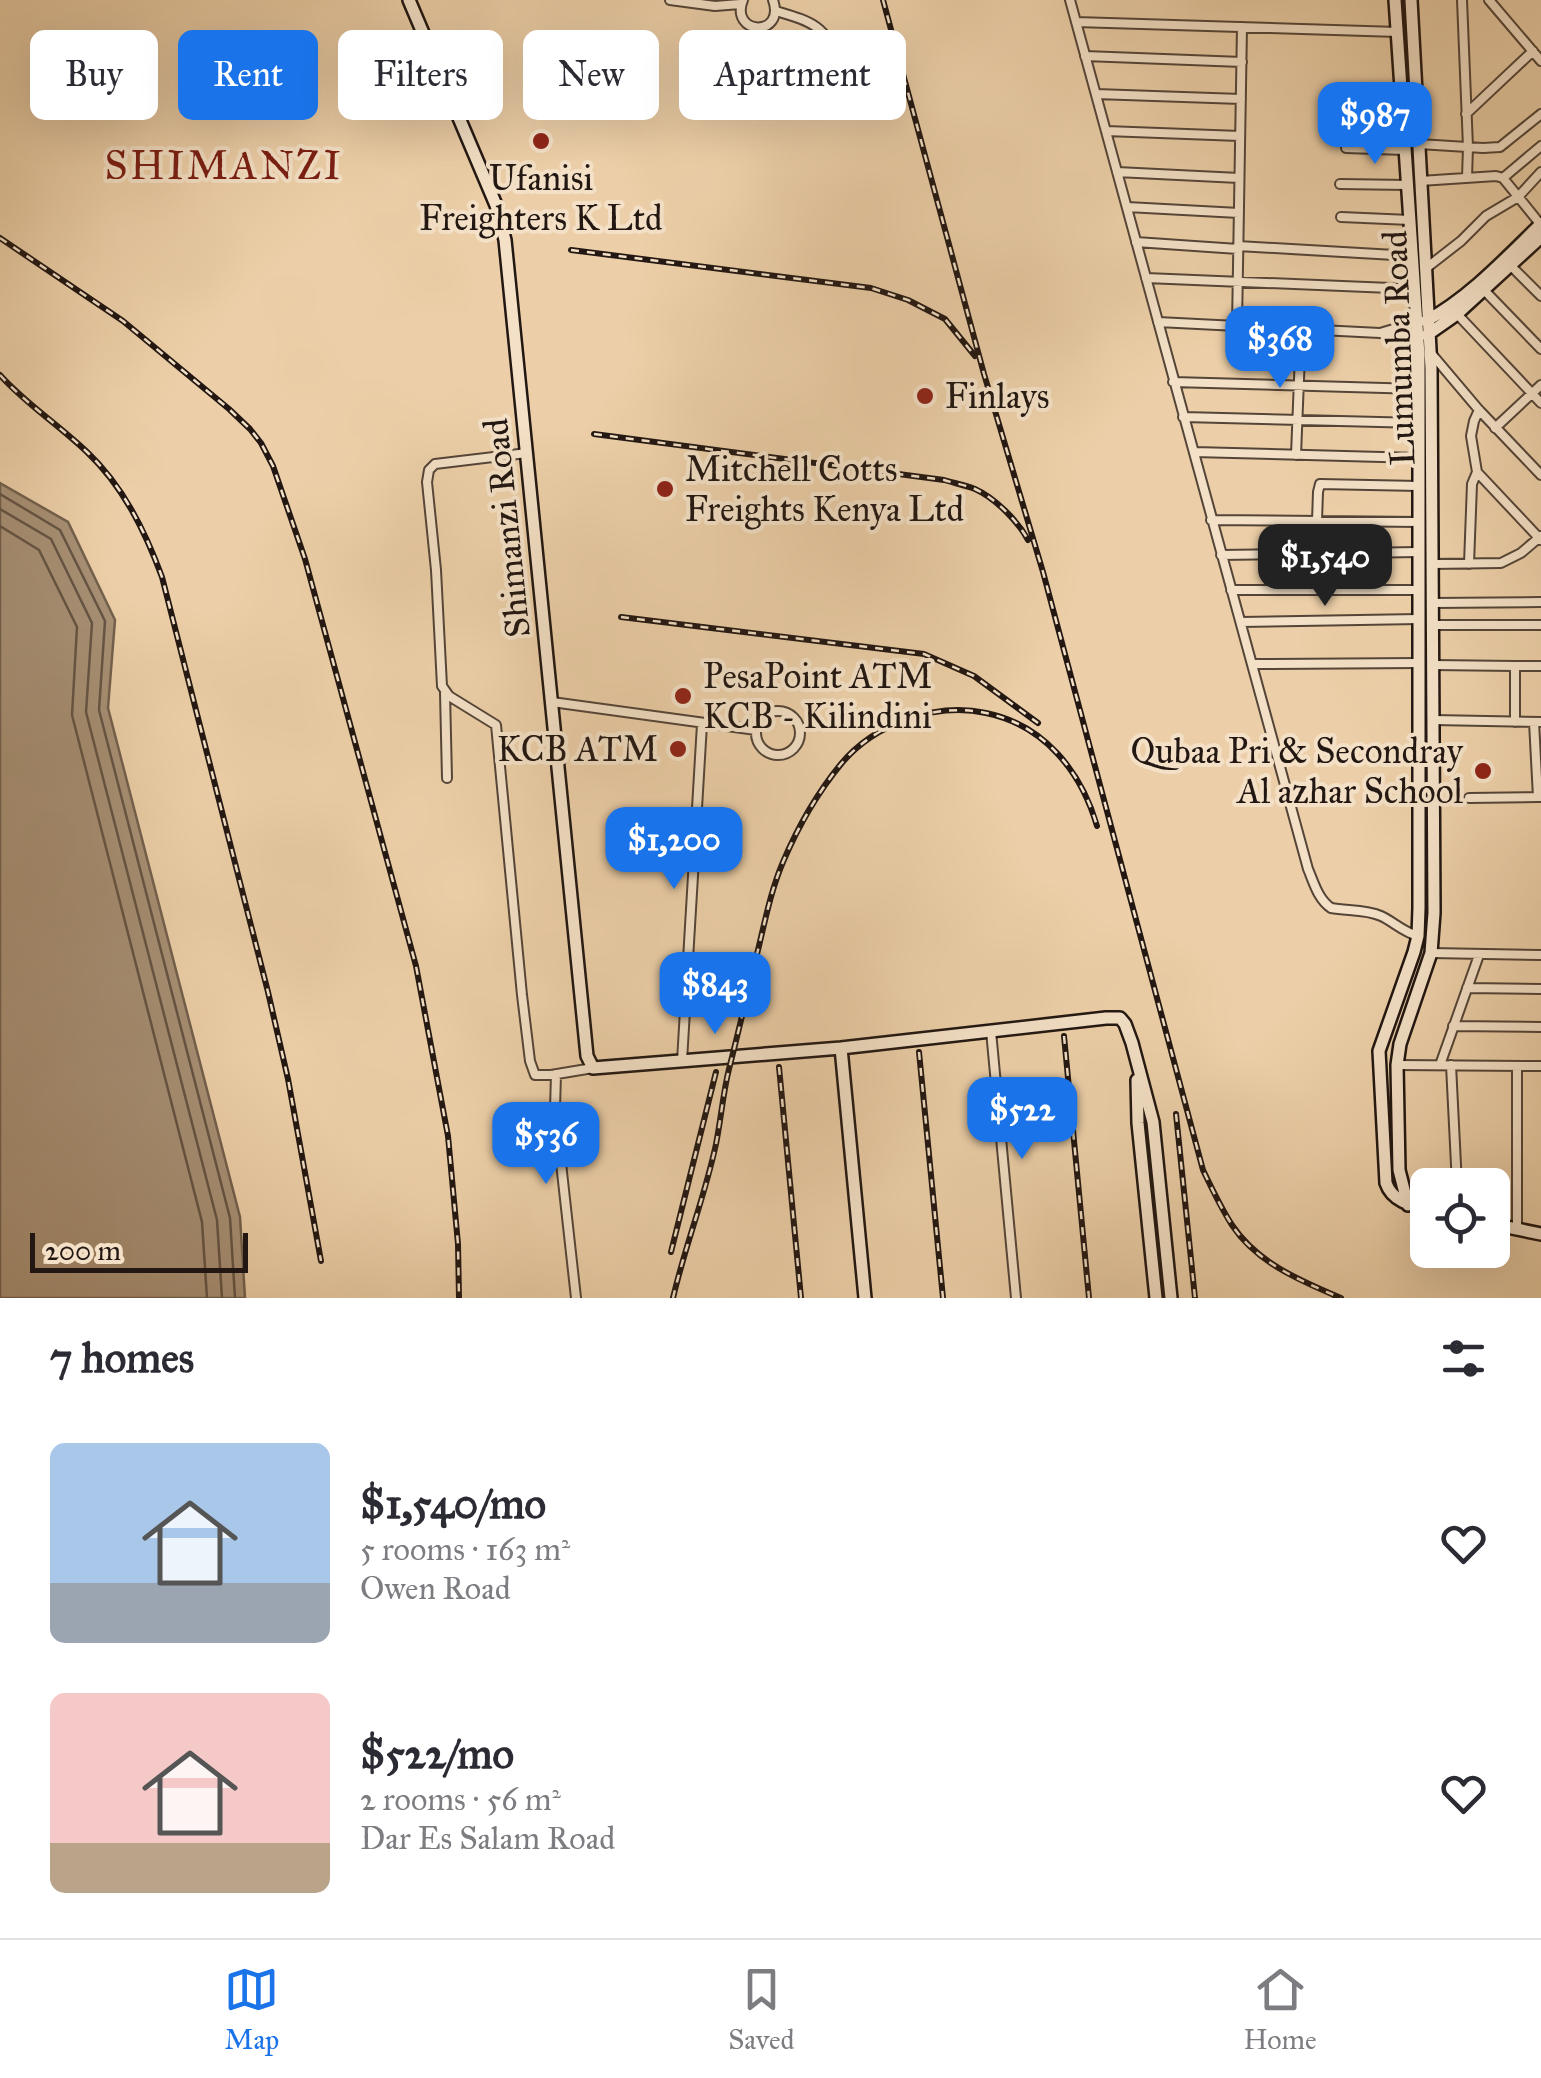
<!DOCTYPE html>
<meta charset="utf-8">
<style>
:root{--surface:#fff;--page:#f2f2f3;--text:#2b2b33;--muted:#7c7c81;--line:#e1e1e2;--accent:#1a73e8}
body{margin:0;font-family:"IM FELL Great Primer",serif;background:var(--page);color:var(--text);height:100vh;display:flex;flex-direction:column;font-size:38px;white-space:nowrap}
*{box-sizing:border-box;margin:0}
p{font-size:32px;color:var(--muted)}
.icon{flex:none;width:55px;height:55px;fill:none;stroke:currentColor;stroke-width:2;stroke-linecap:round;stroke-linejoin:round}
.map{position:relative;height:1298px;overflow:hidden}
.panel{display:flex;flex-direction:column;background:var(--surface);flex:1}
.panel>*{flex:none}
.guide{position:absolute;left:30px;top:30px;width:1000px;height:90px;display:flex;gap:20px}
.buttons{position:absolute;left:1410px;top:1168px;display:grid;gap:20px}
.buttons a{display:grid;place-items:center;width:100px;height:100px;border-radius:15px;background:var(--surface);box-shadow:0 10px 40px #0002;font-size:50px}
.scale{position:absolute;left:30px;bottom:25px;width:218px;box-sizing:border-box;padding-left:10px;border:5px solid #221712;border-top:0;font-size:28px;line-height:35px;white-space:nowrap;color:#221712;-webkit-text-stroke:8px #f3e0c6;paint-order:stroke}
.price{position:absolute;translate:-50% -85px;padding:0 22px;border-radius:20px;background:var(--accent);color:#fff;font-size:32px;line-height:65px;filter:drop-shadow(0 2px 5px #0008)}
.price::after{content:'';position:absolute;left:50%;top:60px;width:30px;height:22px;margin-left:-15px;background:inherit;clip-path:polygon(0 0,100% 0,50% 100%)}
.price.current{background:#222;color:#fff}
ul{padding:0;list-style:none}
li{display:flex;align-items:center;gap:30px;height:250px;padding:0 50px}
li span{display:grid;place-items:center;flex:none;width:280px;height:200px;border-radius:15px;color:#555}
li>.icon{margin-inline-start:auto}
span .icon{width:120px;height:120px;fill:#fffc;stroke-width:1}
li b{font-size:42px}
h2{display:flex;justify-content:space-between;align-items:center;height:120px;padding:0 50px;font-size:42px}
.pill{padding:0 35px;border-radius:15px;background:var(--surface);box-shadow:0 10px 40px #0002;font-size:35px;line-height:90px}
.pill.current{background:var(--accent);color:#fff}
.tab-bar{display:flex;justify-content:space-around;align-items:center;height:140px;border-top:2px solid var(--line);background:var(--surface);font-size:28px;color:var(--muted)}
.tab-bar a{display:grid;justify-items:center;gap:5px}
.tab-bar .current{color:var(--accent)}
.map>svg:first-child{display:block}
.water{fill:#a79075;stroke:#72604d;stroke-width:2.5}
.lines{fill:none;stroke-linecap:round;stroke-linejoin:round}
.shore{stroke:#645444;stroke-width:2.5}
.street-casing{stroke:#544538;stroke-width:12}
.secondary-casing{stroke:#221712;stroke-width:16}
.street{stroke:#f3e0c6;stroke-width:8}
.secondary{stroke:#f3e0c6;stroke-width:11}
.rail-casing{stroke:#221712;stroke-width:6}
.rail{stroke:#f3e0c6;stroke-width:2.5;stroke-dasharray:8;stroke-linecap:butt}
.poi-dot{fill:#8f2418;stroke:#f3e0c6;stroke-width:4}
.labels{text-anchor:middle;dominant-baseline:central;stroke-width:8;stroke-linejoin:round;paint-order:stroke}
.poi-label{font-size:35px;fill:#221712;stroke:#f3e0c6;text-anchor:start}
.street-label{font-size:35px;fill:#221712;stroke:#f3e0c6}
.quarter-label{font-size:40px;letter-spacing:2.5px;fill:#7a1f14;stroke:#f3e0c6}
</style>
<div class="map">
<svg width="1541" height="1298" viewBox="0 0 1541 1298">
<rect width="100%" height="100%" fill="#eccfa8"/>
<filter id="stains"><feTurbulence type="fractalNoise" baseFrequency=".002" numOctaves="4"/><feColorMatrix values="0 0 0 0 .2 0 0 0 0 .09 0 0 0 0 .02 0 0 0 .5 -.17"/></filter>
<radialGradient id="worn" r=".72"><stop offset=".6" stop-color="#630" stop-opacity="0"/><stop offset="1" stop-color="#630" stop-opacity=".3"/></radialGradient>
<!-- water -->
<path class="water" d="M0 483 68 522 115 620 108 708 240 1217 245 1298H0Z"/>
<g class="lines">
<!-- shore -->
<path class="shore" d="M0 494 60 530 105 621 99 710 230 1218 235 1298
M0 509 51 539 92 623 86 712 217 1220 222 1298
M0 526 39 550 77 627 72 715 202 1222 207 1298"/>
<defs>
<path id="street" d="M670 0 715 6 740 4
M743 0C729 35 786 38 773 0
M1070 0 1308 869C1314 883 1318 899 1331 908 1347 911 1366 909 1381 916 1394 922 1403 932 1418 936
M1462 0 1468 147 1467 178
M1489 0 1541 61
M776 11C809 21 827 25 837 61
M1076 22 1398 32
M1085 56 1242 62
M1096 94 1241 99
M1466 114 1533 51
M1106 131 1240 136
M1419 144 1483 148 1500 147 1541 114
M1346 148 1405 150
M1117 172 1239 178
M1503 178 1541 146
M1420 181 1496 176 1503 178 1541 225
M1340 184 1408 185
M1127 207 1239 213
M1341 217 1410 220
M1136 242 1238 249
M1238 246 1412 256
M1510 265 1541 296
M1425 269 1461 241 1486 216 1518 197 1541 172
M1146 278 1415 289
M1483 289 1541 349
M1457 314 1541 403
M1158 322 1380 333 1396 336 1418 337
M1237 326 1242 27
M1380 333 1417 322
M1430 352 1479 410 1541 475
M1173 382 1419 389
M1479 410 1474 421 1471 436 1477 472 1541 540
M1183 417 1419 423
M1495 428 1541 385
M1194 452 1419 458
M527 453 435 464 429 470 427 482 436 570 442 686 449 696 496 725 522 995 530 1061 535 1075H551L593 1068
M1296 455 1301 329
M1211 520 1420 522
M1317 521 1318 492 1320 484 1419 486
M1221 555 1419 552
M1432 564 1501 563 1521 553 1541 536
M1469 564 1472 484 1477 472
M1231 590H1419
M1432 603 1541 602
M1241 622 1419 619
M1433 625H1541
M1252 664 1419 663
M1433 665 1515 666
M445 693 447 778
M552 702 756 730
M756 733a22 22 0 1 1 44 0a22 22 0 1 1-44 0Z
M1433 720 1541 722
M1515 722V666H1541
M1534 722 1538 797H1541
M1469 798 1538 797
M1431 953 1541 955
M1467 988 1541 989
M1453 1026 1541 1027
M991 1031 1016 1298
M682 1061 702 724
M1397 1065 1541 1066
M1440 1065 1479 955
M1451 1065 1457 1185
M556 1074 555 1109 576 1298
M1517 1229V1066"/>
<path id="secondary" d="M409 0 496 205 505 240 587 1056 593 1068 841 1048 1106 1018H1120L1125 1024 1132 1043 1153 1122 1171 1298
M1395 0 1419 355V908L1418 936 1414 952 1379 1051 1386 1183C1392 1201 1410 1205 1428 1209
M1426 321C1469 298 1506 258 1541 224
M1427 335 1457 314 1541 237
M841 1048 865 1298
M1137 1080 1138 1123 1156 1298
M1408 1205 1399 1170 1397 1065 1400 1044 1431 953 1434 913 1431 368 1411 0
M1492 1224 1541 1234"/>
</defs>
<!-- street casing -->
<use href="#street" class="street-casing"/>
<!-- secondary casing -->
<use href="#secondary" class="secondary-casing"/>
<!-- street -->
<use href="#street" class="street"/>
<!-- secondary -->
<use href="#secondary" class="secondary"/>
<defs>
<path id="rail" d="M883 0 984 374 1043 572 1203 1170C1212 1189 1221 1208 1232 1225 1257 1263 1301 1281 1341 1298
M0 238 123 321 229 409 250 429 261 443 273 466 305 559 416 966 448 1136 458 1244 459 1298
M571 250 871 288 908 300 945 319 975 356
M0 375C26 404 59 425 87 452 123 486 145 531 162 577L268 992 288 1079 321 1261
M594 434 944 480C954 483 965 485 975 489 995 498 1018 521 1028 540
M621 617 924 654 974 676 1038 723
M1064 1036 1089 1298
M919 1052 943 1298
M779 1067 801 1298
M1176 1114 1195 1298
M671 1252 716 1072
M673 1298C685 1246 705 1196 716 1144 721 1119 723 1093 729 1069 739 1030 748 990 758 950 765 921 771 890 783 862 797 829 818 792 841 764 874 724 935 702 986 713 1044 725 1081 771 1097 826"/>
</defs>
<!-- rail casing -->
<use href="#rail" class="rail-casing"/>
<!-- rail -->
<use href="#rail" class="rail"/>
</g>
<!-- markers -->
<g class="poi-dot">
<circle cx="541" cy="141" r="10"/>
<circle cx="925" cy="396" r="10"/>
<circle cx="665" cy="489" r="10"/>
<circle cx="683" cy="696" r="10"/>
<circle cx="678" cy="749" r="10"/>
<circle cx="1483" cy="771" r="10"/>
</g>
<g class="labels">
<!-- poi labels -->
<g class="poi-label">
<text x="541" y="178" text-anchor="middle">Ufanisi<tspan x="541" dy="40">Freighters K Ltd</tspan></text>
<text x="945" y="396">Finlays</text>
<text x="685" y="469">Mitchell Cotts<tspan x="685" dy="40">Freights Kenya Ltd</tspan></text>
<text x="703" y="676">PesaPoint ATM<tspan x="703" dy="40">KCB - Kilindini</tspan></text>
<text x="658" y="749" text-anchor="end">KCB ATM</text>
<text x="1463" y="751" text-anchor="end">Qubaa Pri &amp; Secondray<tspan x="1463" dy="40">Al azhar School</tspan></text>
</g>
<!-- street labels -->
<g class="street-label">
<text transform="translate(1399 348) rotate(-92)">Lumumba Road</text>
<text transform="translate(507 528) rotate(-96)">Shimanzi Road</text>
</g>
<!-- quarter labels -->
<g class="quarter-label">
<text x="224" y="165">SHIMANZI</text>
</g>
</g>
<rect width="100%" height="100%" filter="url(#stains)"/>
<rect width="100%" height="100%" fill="url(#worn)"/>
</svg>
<div class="buttons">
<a><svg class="icon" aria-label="locate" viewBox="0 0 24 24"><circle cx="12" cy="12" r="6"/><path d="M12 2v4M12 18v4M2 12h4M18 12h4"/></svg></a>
</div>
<div class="scale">200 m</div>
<b class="price" style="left:1375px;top:167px">$987</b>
<b class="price" style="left:1280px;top:391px">$368</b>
<b class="price current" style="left:1325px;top:609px">$1,540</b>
<b class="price" style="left:674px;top:892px">$1,200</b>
<b class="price" style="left:715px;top:1037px">$843</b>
<b class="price" style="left:1022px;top:1162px">$522</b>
<b class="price" style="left:546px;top:1187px">$536</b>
<div class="guide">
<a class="pill">Buy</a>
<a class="pill current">Rent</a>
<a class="pill">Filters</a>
<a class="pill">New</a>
<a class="pill">Apartment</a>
</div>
</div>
<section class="panel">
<h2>7 homes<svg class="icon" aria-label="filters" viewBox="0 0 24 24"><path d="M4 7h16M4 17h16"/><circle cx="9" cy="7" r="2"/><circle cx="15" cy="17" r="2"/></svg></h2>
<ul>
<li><span style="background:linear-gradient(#a9c7e8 70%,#9aa5b1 0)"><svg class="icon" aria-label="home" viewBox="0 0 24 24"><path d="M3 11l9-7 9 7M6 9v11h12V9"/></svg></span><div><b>$1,540/mo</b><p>5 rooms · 163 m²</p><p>Owen Road</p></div><svg class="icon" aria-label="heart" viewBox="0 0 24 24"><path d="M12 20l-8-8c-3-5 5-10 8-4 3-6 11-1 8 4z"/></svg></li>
<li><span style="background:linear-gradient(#f6c9c9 75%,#b9a48a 0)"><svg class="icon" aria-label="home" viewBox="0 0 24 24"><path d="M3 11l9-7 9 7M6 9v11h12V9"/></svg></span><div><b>$522/mo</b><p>2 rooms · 56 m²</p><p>Dar Es Salam Road</p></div><svg class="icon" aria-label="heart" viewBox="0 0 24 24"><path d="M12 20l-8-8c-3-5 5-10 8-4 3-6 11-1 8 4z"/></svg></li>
</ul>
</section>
<nav class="tab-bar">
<a class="current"><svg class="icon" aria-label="map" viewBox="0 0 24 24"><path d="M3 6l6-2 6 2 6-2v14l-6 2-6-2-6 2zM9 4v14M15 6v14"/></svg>Map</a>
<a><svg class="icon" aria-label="saved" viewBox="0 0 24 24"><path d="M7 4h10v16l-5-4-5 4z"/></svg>Saved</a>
<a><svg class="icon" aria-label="home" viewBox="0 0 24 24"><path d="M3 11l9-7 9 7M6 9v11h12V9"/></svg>Home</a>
</nav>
